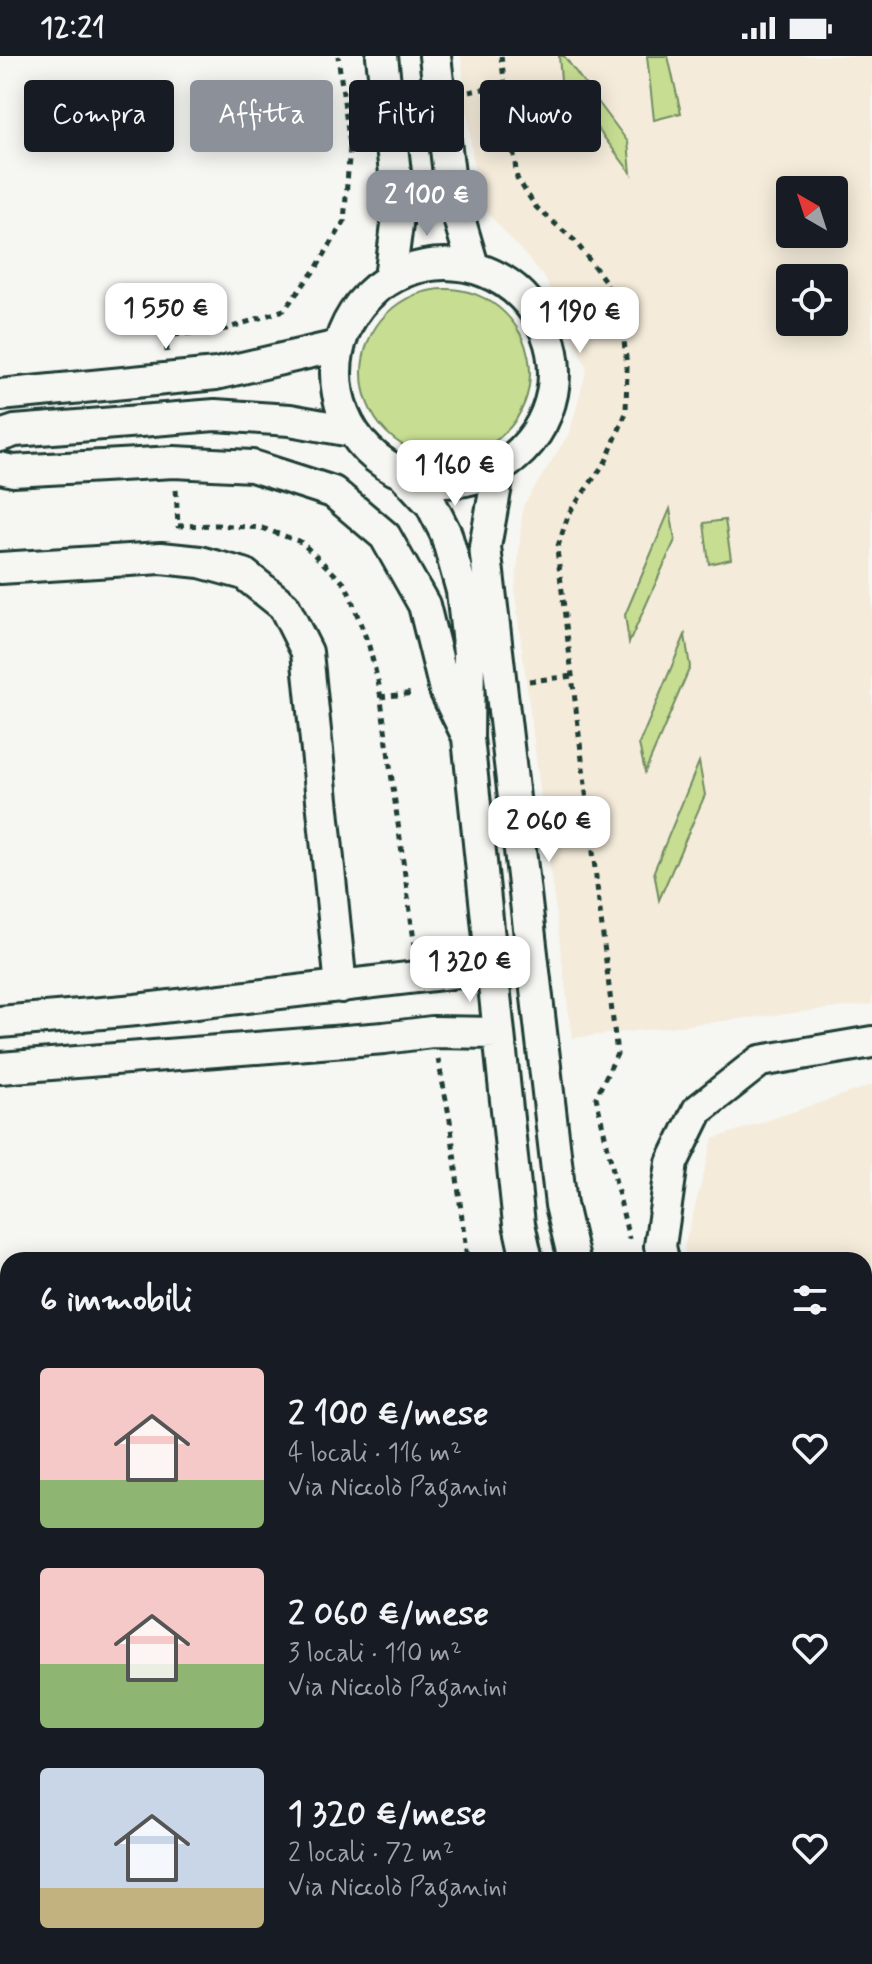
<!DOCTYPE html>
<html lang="it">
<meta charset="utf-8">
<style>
:root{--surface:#171b24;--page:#242831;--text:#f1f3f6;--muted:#9ea1a6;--accent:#8c9099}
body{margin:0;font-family:Mynerve,sans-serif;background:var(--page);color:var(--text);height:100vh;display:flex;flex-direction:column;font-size:30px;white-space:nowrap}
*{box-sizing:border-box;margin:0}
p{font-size:26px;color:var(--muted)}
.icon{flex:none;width:44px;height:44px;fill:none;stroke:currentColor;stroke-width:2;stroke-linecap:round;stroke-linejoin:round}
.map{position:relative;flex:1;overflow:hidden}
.details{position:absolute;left:0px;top:1196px;width:872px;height:712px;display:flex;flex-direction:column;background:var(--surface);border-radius:24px 24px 0 0;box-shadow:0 4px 20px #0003}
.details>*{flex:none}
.hud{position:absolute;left:24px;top:24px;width:824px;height:72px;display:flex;gap:16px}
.needle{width:52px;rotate:321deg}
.fabs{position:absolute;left:776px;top:120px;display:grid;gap:16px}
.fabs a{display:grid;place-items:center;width:72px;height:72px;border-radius:8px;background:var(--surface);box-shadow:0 4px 20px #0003;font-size:40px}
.price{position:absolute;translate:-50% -68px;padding:0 18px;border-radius:16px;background:#fff;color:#222;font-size:26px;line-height:52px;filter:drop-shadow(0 2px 4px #0008)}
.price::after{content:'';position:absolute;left:50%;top:48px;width:24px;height:18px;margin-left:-12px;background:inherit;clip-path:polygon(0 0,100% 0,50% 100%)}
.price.current{background:var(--accent);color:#fff}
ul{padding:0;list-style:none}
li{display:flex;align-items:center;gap:24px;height:200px;padding:0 40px}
li span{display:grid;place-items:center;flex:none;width:224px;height:160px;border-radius:8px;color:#555}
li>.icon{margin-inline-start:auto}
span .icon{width:96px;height:96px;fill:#fffc;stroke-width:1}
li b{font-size:34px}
h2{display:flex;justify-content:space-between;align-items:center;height:96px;padding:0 40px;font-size:34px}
.tag{padding:0 28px;border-radius:8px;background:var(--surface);box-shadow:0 4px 20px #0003;font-size:28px;line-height:72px}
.tag.current{background:var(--accent);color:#fff}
.status{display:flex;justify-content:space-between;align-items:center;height:56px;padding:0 40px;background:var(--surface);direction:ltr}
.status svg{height:22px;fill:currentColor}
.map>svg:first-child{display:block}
.built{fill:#f4ebda;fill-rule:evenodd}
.green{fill:#c6dd92;stroke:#728d63;stroke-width:2}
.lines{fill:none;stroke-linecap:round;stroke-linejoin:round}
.minor-casing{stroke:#1f3d34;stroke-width:36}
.path{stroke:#1f3d34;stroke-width:5;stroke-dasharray:6 6;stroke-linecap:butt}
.minor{stroke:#f6f6f2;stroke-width:30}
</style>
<div class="status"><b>12:21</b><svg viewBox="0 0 49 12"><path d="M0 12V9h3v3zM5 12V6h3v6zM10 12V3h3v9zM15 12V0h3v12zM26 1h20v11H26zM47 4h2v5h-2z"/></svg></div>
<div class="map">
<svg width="872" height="1908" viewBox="0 0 872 1908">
<rect width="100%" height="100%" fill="#f6f6f2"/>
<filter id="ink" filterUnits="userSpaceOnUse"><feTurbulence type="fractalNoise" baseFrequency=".0125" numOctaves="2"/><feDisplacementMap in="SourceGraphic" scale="16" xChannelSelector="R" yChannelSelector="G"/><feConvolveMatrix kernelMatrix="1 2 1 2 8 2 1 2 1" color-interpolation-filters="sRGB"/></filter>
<g filter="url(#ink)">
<!-- built -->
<path class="built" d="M461 0H872V948L572 982 515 538 523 450 570 376 587 312 544 220 478 146ZM790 134H834V178H790ZM790 222H834V266H790Z
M872 1029V1908H851L849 1900H864V1204H687L684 1192 713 1083Z
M0 1624H8V1900H663L665 1908H0Z"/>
<!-- green -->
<path class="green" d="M559 0H564L628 86 631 117 561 24Z
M647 0H668L681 57 654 64Z
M362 317a84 84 0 1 1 168 0a84 84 0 1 1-168 0Z
M670 453 675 484 629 587 625 559Z
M725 464 731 503 709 508 704 467Z
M685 579 690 611 645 716 639 688Z
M699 706 705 739 659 844 654 815Z"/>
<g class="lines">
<defs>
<path id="minor" d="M382 0 399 153 390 222
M435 0 451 135 473 210
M336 317a109 109 0 1 1 218 0a109 109 0 1 1-218 0Z
M0 339 216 318 338 290
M0 380 15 375 215 359 290 364 351 375
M0 412 13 415 174 406 252 410 333 436 385 480 424 549 445 634 466 677
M499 413 485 491 561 1149 574 1204
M405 420 431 448 446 478 462 535 469 597 468 682 519 1168 527 1204
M0 512 161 502 200 506 244 518 284 550 307 596 341 931
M0 966 136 954 493 912
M0 1012 384 982 432 976 499 977
M663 1204 660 1190 672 1107 698 1054 760 1005 872 986
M0 1614 8 1613
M685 1900 687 1908
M734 1900 736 1908
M823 1900 825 1908"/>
</defs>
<!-- minor casing -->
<use href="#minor" class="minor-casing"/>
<!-- path -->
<path class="path" d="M501 0 517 122 536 151 575 185 605 225 622 268 627 310 626 357 606 405 569 457 557 493 617 998 596 1041 629 1183
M469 36 504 29
M167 296 166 280 226 273 284 254 317 211 344 166 350 90 338 0
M176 434 178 470 217 469 262 472 301 486 346 529 369 590 379 629 415 892
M529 625 573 620
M380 641 415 637
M438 1003 450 1064 467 1204
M627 1900 629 1908"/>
<!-- minor -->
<use href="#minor" class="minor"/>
</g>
</g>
</svg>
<div class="fabs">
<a><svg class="needle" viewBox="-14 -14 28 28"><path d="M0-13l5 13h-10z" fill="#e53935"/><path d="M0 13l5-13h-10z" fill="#9ea1a6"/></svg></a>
<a><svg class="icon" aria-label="locate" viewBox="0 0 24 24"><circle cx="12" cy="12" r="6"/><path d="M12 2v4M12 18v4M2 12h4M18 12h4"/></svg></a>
</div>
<b class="price current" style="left:427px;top:182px">2 100 €</b>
<b class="price" style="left:166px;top:295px">1 550 €</b>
<b class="price" style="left:580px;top:299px">1 190 €</b>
<b class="price" style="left:455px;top:452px">1 160 €</b>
<b class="price" style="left:549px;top:808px">2 060 €</b>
<b class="price" style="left:470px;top:948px">1 320 €</b>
<div class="hud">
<a class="tag">Compra</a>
<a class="tag current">Affitta</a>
<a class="tag">Filtri</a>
<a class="tag">Nuovo</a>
</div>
<section class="details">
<h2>6 immobili<svg class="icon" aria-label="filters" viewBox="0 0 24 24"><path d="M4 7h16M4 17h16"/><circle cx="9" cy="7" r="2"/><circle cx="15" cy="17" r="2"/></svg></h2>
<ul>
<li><span style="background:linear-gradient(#f6c9c9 70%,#8fb573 0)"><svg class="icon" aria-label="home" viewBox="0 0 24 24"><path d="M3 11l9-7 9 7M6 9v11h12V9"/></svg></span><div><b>2 100 €/mese</b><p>4 locali · 116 m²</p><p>Via Niccolò Paganini</p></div><svg class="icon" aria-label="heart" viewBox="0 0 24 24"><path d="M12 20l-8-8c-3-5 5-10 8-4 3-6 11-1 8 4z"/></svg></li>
<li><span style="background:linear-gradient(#f6c9c9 60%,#8fb573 0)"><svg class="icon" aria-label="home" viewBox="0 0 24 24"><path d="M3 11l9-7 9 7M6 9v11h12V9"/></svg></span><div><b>2 060 €/mese</b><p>3 locali · 110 m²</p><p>Via Niccolò Paganini</p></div><svg class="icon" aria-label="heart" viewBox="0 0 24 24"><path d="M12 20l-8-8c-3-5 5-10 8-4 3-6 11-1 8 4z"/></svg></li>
<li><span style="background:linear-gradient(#c9d6e8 75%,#c2b280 0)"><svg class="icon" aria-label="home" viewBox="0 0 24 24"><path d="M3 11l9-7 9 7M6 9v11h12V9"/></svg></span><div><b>1 320 €/mese</b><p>2 locali · 72 m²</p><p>Via Niccolò Paganini</p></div><svg class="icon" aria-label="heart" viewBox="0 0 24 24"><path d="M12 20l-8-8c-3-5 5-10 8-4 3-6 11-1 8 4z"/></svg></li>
</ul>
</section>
</div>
